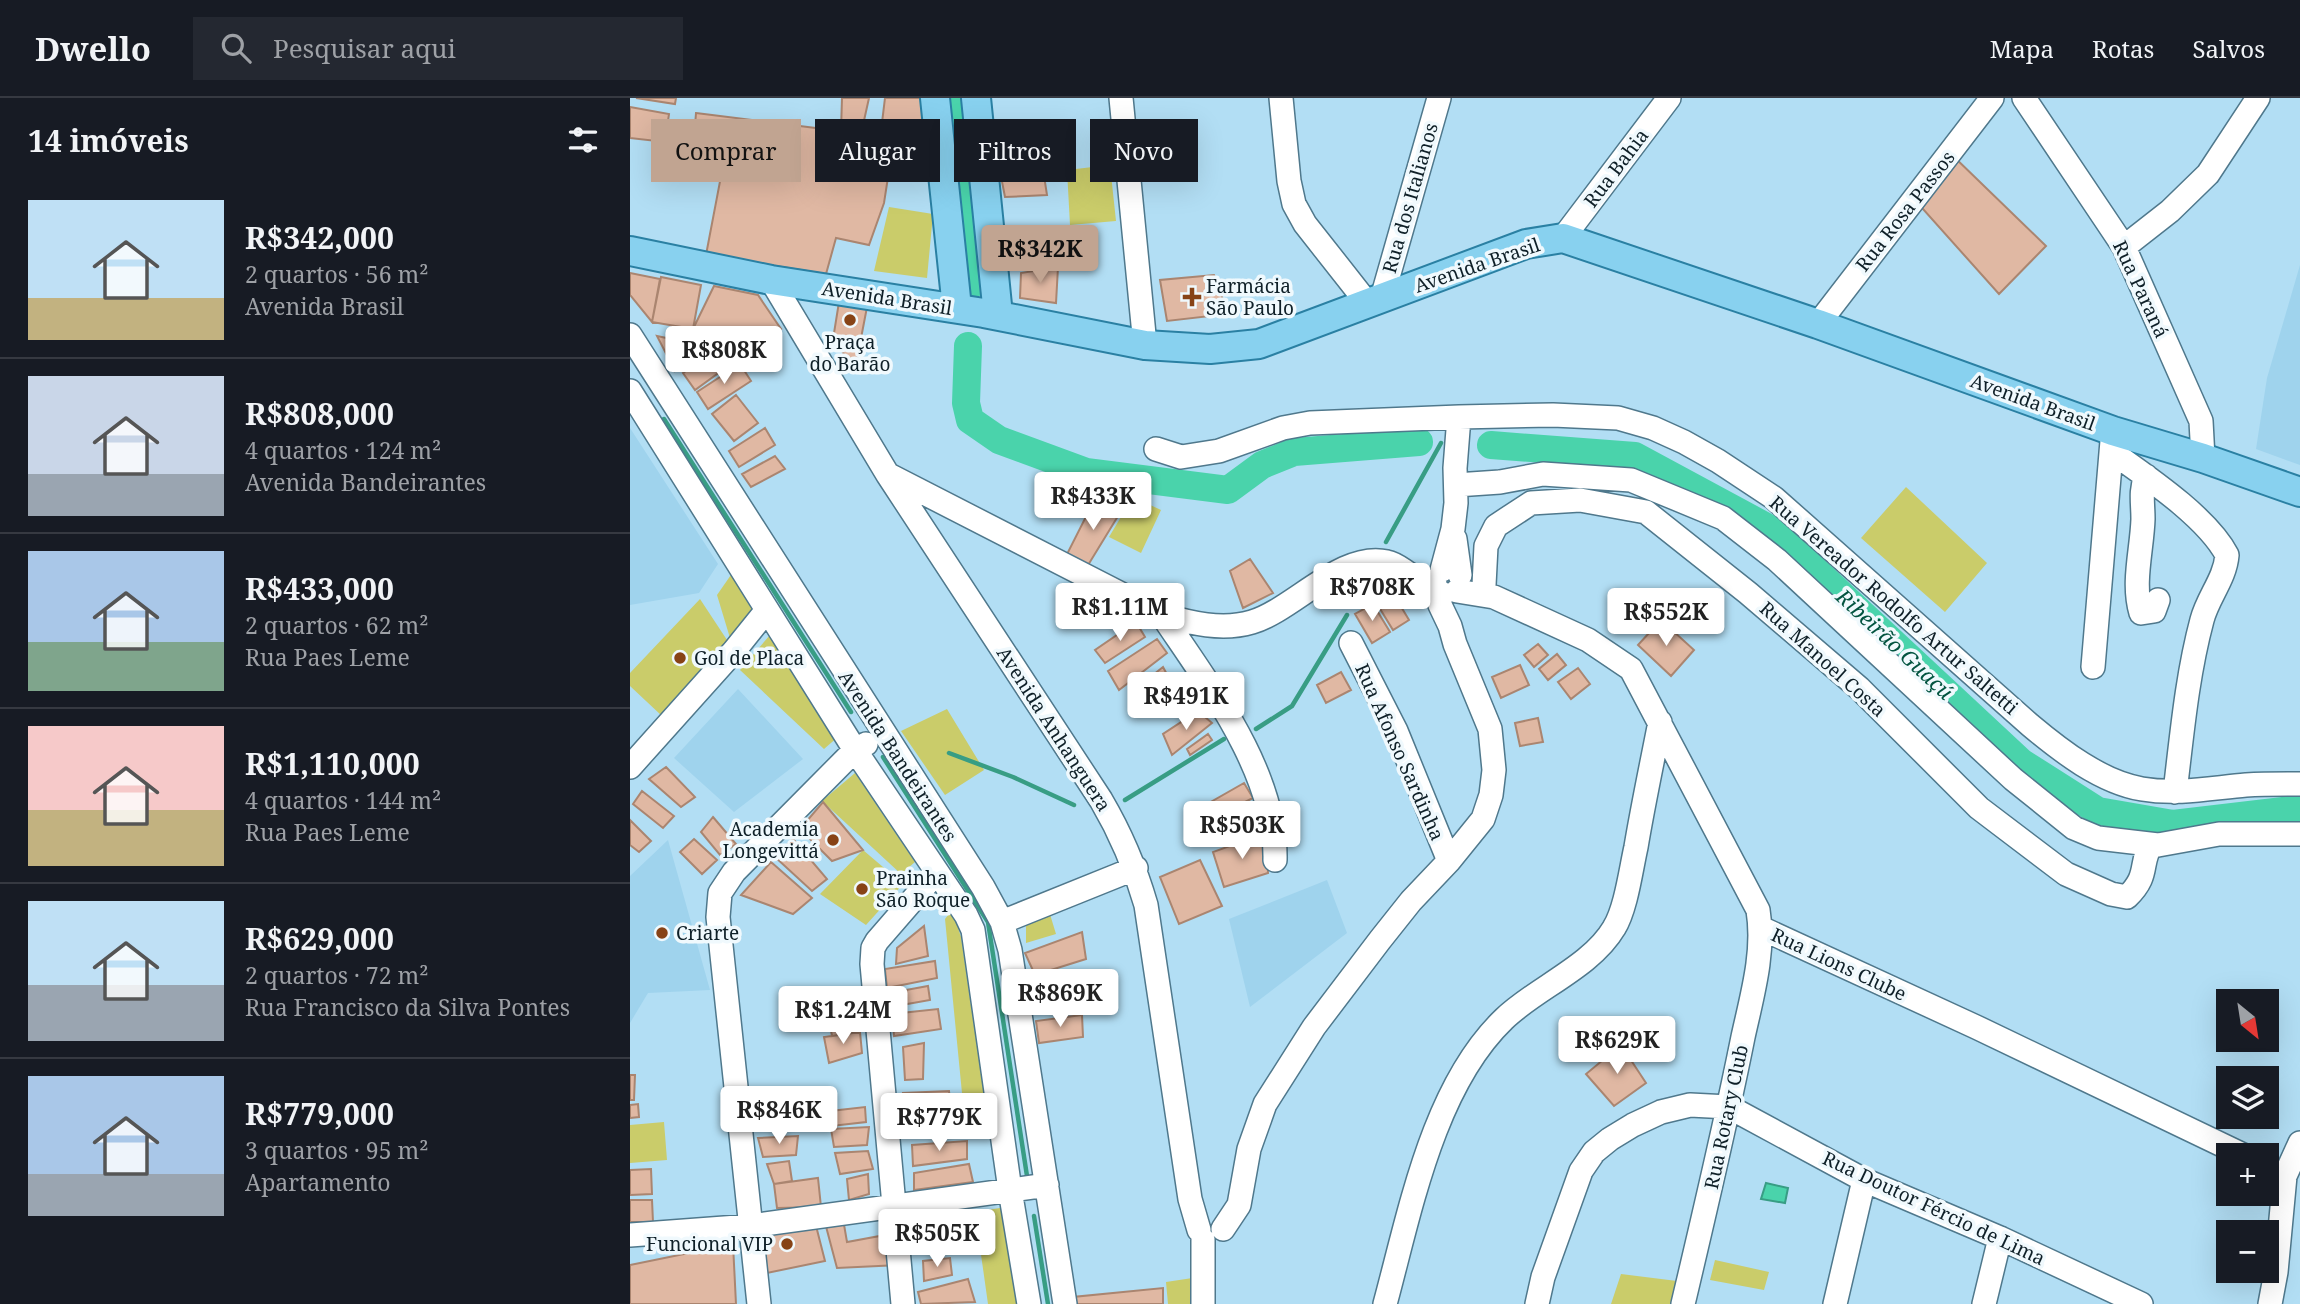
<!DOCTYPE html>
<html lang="pt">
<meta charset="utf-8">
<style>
:root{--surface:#171b24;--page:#242831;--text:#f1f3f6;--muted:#9ea1a6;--line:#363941;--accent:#c1a491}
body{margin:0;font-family:"Noto Serif",serif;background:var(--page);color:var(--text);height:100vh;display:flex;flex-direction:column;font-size:26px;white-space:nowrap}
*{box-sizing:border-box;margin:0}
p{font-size:23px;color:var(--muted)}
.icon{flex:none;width:38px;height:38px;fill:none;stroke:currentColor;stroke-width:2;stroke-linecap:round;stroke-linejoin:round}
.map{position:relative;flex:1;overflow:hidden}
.side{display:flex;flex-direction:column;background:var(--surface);width:630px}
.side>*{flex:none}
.hud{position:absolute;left:21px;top:21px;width:665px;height:63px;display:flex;gap:14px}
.needle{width:46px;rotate:150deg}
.buttons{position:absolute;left:1586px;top:891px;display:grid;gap:14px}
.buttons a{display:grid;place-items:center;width:63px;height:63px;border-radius:0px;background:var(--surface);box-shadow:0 7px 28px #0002;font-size:35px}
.price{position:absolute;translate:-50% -60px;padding:0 16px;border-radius:7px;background:#fff;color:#222;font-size:23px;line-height:46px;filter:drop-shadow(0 2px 4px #0008)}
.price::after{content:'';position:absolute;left:50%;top:42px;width:21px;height:16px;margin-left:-10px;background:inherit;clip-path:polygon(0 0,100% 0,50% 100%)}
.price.current{background:var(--accent);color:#111}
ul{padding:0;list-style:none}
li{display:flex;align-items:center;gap:21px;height:175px;padding:0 28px}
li+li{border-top:2px solid var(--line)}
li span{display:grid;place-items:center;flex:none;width:196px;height:140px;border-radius:0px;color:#555}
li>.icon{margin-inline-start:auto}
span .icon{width:84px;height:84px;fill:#fffc;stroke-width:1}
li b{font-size:30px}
h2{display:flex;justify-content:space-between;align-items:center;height:84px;padding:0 28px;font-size:30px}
.tag{padding:0 24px;border-radius:0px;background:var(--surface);box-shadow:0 7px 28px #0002;font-size:24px;line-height:63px}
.tag.current{background:var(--accent);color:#111}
header{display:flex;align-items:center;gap:42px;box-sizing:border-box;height:98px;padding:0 35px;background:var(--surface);border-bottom:2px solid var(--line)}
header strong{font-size:33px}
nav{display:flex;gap:38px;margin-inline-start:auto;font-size:24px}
.search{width:490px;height:63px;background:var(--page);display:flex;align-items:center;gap:18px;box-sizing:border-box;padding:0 24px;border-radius:0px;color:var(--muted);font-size:26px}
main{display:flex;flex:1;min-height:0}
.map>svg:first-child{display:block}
.built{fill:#9fd3ed}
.green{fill:#cacc6a}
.water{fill:#4ad3ab;stroke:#389d84;stroke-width:2}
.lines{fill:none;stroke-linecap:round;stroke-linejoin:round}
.stream{stroke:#389d84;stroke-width:4.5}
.river{stroke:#4ad3ab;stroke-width:28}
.building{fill:#e0b8a3;stroke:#aa8570;stroke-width:2}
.minor-casing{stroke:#4f788c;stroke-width:26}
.major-casing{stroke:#2a80a3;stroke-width:32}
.minor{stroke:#fff;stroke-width:23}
.major{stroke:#88d1ef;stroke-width:28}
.poi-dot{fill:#874316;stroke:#f0f9fd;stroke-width:2.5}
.labels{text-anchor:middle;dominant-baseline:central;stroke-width:7;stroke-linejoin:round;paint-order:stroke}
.street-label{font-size:19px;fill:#0f2028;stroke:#f0f9fd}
.poi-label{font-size:19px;fill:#0f2028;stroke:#f0f9fd;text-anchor:start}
.water-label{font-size:21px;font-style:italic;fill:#035440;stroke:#f0f9fd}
</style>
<header>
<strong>Dwello</strong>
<div class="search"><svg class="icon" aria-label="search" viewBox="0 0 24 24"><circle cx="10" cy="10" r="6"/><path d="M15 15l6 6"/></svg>Pesquisar aqui</div>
<nav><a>Mapa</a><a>Rotas</a><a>Salvos</a></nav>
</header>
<main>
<section class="side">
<h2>14 imóveis<svg class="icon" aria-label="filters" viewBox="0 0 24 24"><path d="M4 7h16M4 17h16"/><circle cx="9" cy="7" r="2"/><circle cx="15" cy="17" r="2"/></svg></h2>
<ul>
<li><span style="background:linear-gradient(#bfe0f5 70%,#c2b280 0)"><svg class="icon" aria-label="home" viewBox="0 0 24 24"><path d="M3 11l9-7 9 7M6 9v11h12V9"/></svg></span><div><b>R$342,000</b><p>2 quartos · 56 m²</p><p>Avenida Brasil</p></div></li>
<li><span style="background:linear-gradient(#c9d6e8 70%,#9aa5b1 0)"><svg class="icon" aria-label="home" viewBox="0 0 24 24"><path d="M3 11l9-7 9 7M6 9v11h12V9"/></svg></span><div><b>R$808,000</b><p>4 quartos · 124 m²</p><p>Avenida Bandeirantes</p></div></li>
<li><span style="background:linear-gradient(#a9c7e8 65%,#7fa58c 0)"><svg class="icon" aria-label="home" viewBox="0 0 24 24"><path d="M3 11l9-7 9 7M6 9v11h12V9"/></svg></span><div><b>R$433,000</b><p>2 quartos · 62 m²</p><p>Rua Paes Leme</p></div></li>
<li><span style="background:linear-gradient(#f6c9c9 60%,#c2b280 0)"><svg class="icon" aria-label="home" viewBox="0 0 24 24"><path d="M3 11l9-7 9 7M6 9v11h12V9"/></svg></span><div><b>R$1,110,000</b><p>4 quartos · 144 m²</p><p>Rua Paes Leme</p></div></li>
<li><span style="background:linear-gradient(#bfe0f5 60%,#9aa5b1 0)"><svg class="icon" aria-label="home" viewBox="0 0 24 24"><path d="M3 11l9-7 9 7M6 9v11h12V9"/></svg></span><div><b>R$629,000</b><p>2 quartos · 72 m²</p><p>Rua Francisco da Silva Pontes</p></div></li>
<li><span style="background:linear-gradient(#a9c7e8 70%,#9aa5b1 0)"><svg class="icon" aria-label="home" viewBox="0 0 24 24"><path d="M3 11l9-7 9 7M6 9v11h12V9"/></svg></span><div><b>R$779,000</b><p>3 quartos · 95 m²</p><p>Apartamento</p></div></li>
</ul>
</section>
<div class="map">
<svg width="1670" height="1206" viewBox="0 0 1670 1206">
<rect width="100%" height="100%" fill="#b2def4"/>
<!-- built -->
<path class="built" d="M1670 167V367L1626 351 1637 280Z
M0 330 88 466 69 495 0 507Z
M108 591 173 661 104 714 44 660Z
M38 742 80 892 18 895 0 925V778Z
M697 782 717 835 620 909 599 821Z"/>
<!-- green -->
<path class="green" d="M480 67 486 123 440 127 437 72Z
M259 109 303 116 297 180 244 173Z
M1276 389 1357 465 1315 514 1231 440Z
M503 399 531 412 511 455 479 439Z
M103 474 127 512 100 540 87 497Z
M70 501 99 545 32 618 0 588V575Z
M140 537 209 638 194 651 110 572Z
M317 611 354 672 315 697 271 633Z
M225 675 285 764 271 776 192 703Z
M233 752 273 786 236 827 190 796Z
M322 812 331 839 360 1038 336 1036 315 821Z
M419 813 426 836 396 845V819Z
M34 1024 37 1062 0 1065V1027Z
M376 1109 390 1206H358L345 1114Z
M1085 1162 1139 1174 1134 1192 1080 1182Z
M991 1176 1047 1183 1041 1206H981Z
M569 1179 561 1206H538L536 1184Z"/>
<!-- water -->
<path class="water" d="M1136 1085 1158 1090 1155 1105 1131 1101Z"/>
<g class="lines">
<!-- stream -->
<path class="stream" d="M34 321 221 614
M756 444 811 345
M626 631 662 608 717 517
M319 655 383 679 444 707
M253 659 358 824 397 1078
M495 702 594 641
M404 1118 418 1206"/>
<!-- river -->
<path class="river" d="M320 0 339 189
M338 248 336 305 340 322 369 342 456 374 598 392 632 367 664 354 789 344
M861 347 1005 358 1142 432 1391 664 1468 713 1543 726 1670 711"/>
</g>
<!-- building -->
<path class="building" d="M6 0H46L45 6Z
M212 0H239L231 36 211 33Z
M255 0H297L302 44 251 33Z
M0 9 39 16 35 44 0 40Z
M66 15 249 38 261 60 254 105 239 147 206 140 196 176 76 157 96 52 64 41Z
M408 39 417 97 375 99 365 48Z
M1320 55 1416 148 1369 196 1284 101Z
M428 169 426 205 390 200 391 175Z
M0 175 30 181 22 224 0 197Z
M584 177 598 216 537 223 530 182Z
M31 179 71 187 63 231 22 224Z
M84 188 128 197 151 231 106 261 86 233 63 231Z
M209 204 237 209 227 261 215 259 204 235Z
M27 238 79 249 45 273Z
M86 252 98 268 65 292 53 275Z
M110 266 121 283 78 311 67 294Z
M106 297 128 325 104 343 82 316Z
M135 330 145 347 109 369 99 353Z
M145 358 155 371 121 389 112 376Z
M469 393 496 405 452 477 432 466Z
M620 461 643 495 613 510 600 473Z
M761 492 779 522 763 532 744 501Z
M743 506 760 534 742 545 725 516Z
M1031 522 1064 552 1041 578 1008 547Z
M506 524 515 539 475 565 465 552Z
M527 541 537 555 489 592 478 573Z
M908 546 918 557 904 569 894 557Z
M927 556 936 567 918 582 909 571Z
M890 567 899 587 871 600 862 579Z
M533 569 548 597 516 618 503 593Z
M948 570 960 586 941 601 928 584Z
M711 574 721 592 696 605 687 587Z
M568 613 582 625 542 657 533 636Z
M908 620 913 644 890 648 885 625Z
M578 636 582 642 560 657 557 651Z
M36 669 65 699 51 709 19 681Z
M614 685 623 700 569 727 565 713Z
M12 693 44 718 33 730 3 706Z
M193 704 233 752 202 763 170 731Z
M622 707 626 720 583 737 571 732Z
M83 719 106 746 90 757 71 734Z
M0 722 21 743 9 754 0 747Z
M630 737 637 758 638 775 594 789 583 754Z
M64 741 87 762 72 776 50 754Z
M163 741 197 781 182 793 145 759Z
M570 762 592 808 549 826 530 779Z
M141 764 182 800 163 816 111 797Z
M294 828 298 858 266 866 267 850Z
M452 834 456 861 405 877 395 855Z
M305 863 307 880 257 890 255 871Z
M298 888 300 902 266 908 265 894Z
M230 892 231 901 173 908 172 898Z
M223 902 227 919 199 922 195 906Z
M308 911 311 931 264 938 262 916Z
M452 917 453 939 409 945 406 923Z
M229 919 230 934 202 938 199 922Z
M230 934 232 955 199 965 194 939Z
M294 945 293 981 275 982 273 949Z
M991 947 1016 985 984 1008 956 976Z
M0 977H5L4 1002H0Z
M319 993 321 1011 275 1014 273 995Z
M8 1006 9 1019 0 1020V1007Z
M235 1009 236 1024 193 1029 192 1014Z
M174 1010 170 1031 131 1032 133 1017Z
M324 1018 326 1036 279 1040 278 1023Z
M239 1029 237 1047 204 1049 201 1031Z
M168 1038 166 1057 133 1059 128 1040Z
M337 1043V1061L283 1068 282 1047Z
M238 1053 243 1071 210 1076 205 1055Z
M159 1063 162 1083 144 1086 137 1066Z
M339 1066 343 1084 284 1092V1075Z
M21 1071 22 1096 0 1097V1072Z
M238 1076 239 1096 219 1102 217 1081Z
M188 1080 191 1109 147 1110 144 1086Z
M0 1102H22L23 1124H0Z
M212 1115 217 1144 266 1135 269 1167 207 1170 193 1117Z
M184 1120 195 1163 127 1177 122 1129Z
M103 1146 106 1206H0V1167Z
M320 1160 322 1177 294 1183 293 1163Z
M338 1181 345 1204 291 1206 288 1194Z
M533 1190V1206H444L443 1199Z"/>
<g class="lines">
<defs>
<path id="minor" d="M491 0 515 247
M651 0 659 83 664 106 675 126 738 206
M1394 0 1494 149 1571 323 1573 360
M933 140 1039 0
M1494 149 1540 113 1578 76 1628 0
M141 182 258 377 471 702C491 736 505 769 516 807L560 1101 569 1132
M752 200 809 0
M1188 226 1362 0
M0 237 353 789 372 824 380 852 435 1206
M0 293 225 652 336 817 343 832 380 1092 399 1206
M526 351 551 359 589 353 653 330 680 325 829 319 923 317 988 320 1023 330 1054 344 1088 363 1144 400 1400 627C1431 653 1471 684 1512 691 1547 697 1581 690 1616 687 1634 686 1652 686 1670 686
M1482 354C1517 379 1577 419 1597 457 1595 481 1578 499 1572 522 1557 578 1552 636 1545 694
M261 378 532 517C561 525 592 533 622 524 663 512 712 453 757 464 768 466 775 475 785 479 791 482 799 483 805 486
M1516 378C1510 393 1513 405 1513 421 1512 452 1502 485 1511 515L1524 513 1528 502
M826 387 870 384 913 376 1001 382 1093 420 1147 462 1383 681 1444 730 1468 740 1528 747 1589 736H1670
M825 441 830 477
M812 472 823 431 826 405 825 370 829 319
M854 487 856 448 866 428 901 405 950 402 1016 414 1118 495 1229 590 1349 710 1436 776 1481 796 1497 799C1520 777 1509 766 1521 747
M827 493 864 499 958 542 1001 571 1128 812C1135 854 1122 898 1113 939 1095 1029 1074 1117 1053 1206
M532 517C578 586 647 675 645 762
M721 545 766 633 819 763
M1463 569 1482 343
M0 669 104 553 137 512
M372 824 506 770
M1131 830 1346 929 1613 1057
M593 1131 609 1107 619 1051 635 1006 684 929 750 842 781 803 819 763 853 721 861 697 864 672 860 631 825 546 820 528 810 507V494
M0 1137 121 1128 417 1087
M573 1142V1206
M129 1206 88 819 90 795 104 774 225 652 236 646
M273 1206 242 866 243 850 247 843 306 775
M755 1206C780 1114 803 989 874 921 906 890 961 869 984 830 996 811 1001 771 1006 749 1013 707 1022 665 1030 624
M907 1206 913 1179 951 1073 964 1054 980 1041 1003 1027 1031 1014 1060 1007 1099 1009 1234 1082 1370 1140 1511 1206
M1205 1206 1234 1082
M1354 1206 1370 1140
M1640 1206 1646 1174 1655 1078 1670 1045"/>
<path id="major" d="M305 0 327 210
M346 0 368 217
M0 153 141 182 354 215 515 247 580 251 629 246 896 146 933 140 1188 226 1483 333 1573 360 1670 394"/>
</defs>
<!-- minor casing -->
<use href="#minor" class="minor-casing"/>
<!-- major casing -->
<use href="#major" class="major-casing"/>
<!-- minor -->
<use href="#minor" class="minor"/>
<!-- major -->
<use href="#major" class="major"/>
</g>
<!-- markers -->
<g class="poi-dot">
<path d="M558.5 188.5h7v7h7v7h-7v7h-7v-7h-7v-7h7z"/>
<circle cx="220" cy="222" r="7"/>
<circle cx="50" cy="560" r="7"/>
<circle cx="203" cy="742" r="7"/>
<circle cx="232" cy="791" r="7"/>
<circle cx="32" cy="835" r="7"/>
<circle cx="157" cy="1146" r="7"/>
</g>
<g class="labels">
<!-- street labels -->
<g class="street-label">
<text transform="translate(986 70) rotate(-53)">Rua Bahia</text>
<text transform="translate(780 100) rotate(-74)">Rua dos Italianos</text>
<text transform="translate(1275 113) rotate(-52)">Rua Rosa Passos</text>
<text transform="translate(847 167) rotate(-19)">Avenida Brasil</text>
<text transform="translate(1511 191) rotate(65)">Rua Paraná</text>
<text transform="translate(257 200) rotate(9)">Avenida Brasil</text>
<text transform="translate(1403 304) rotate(20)">Avenida Brasil</text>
<text transform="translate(1264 507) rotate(41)">Rua Vereador Rodolfo Artur Saltetti</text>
<text transform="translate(1193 561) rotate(42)">Rua Manoel Costa</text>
<text transform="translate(424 631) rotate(57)">Avenida Anhanguera</text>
<text transform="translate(770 654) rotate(66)">Rua Afonso Sardinha</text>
<text transform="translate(268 658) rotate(57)">Avenida Bandeirantes</text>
<text transform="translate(1209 866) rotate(25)">Rua Lions Clube</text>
<text transform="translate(1096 1019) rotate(-78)">Rua Rotary Club</text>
<text transform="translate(1304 1110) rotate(25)">Rua Doutor Fércio de Lima</text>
</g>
<!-- poi labels -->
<g class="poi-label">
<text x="576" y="188">Farmácia<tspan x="576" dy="22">São Paulo</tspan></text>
<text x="220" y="244" text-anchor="middle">Praça<tspan x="220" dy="22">do Barão</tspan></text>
<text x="64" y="560">Gol de Placa</text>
<text x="189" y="731" text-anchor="end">Academia<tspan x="189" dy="22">Longevittá</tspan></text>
<text x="246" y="780">Prainha<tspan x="246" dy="22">São Roque</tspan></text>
<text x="46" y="835">Criarte</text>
<text x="143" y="1146" text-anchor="end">Funcional VIP</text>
</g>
<!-- water labels -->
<g class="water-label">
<text transform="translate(1265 546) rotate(43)">Ribeirão Guaçú</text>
</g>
</g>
</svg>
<div class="buttons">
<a><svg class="needle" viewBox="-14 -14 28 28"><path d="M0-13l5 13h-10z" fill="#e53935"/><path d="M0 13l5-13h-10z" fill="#9ea1a6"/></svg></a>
<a><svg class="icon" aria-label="layers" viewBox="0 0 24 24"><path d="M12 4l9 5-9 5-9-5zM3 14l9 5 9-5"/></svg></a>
<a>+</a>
<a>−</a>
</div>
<b class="price current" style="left:410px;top:187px">R$342K</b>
<b class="price" style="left:94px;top:288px">R$808K</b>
<b class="price" style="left:463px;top:434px">R$433K</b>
<b class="price" style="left:742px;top:525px">R$708K</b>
<b class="price" style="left:490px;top:545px">R$1.11M</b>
<b class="price" style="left:1036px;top:550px">R$552K</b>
<b class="price" style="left:556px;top:634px">R$491K</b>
<b class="price" style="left:612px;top:763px">R$503K</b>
<b class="price" style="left:430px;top:931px">R$869K</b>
<b class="price" style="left:213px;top:948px">R$1.24M</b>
<b class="price" style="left:987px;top:978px">R$629K</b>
<b class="price" style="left:149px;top:1048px">R$846K</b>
<b class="price" style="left:309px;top:1055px">R$779K</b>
<b class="price" style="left:307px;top:1171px">R$505K</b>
<div class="hud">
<a class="tag current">Comprar</a>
<a class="tag">Alugar</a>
<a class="tag">Filtros</a>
<a class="tag">Novo</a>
</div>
</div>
</main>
